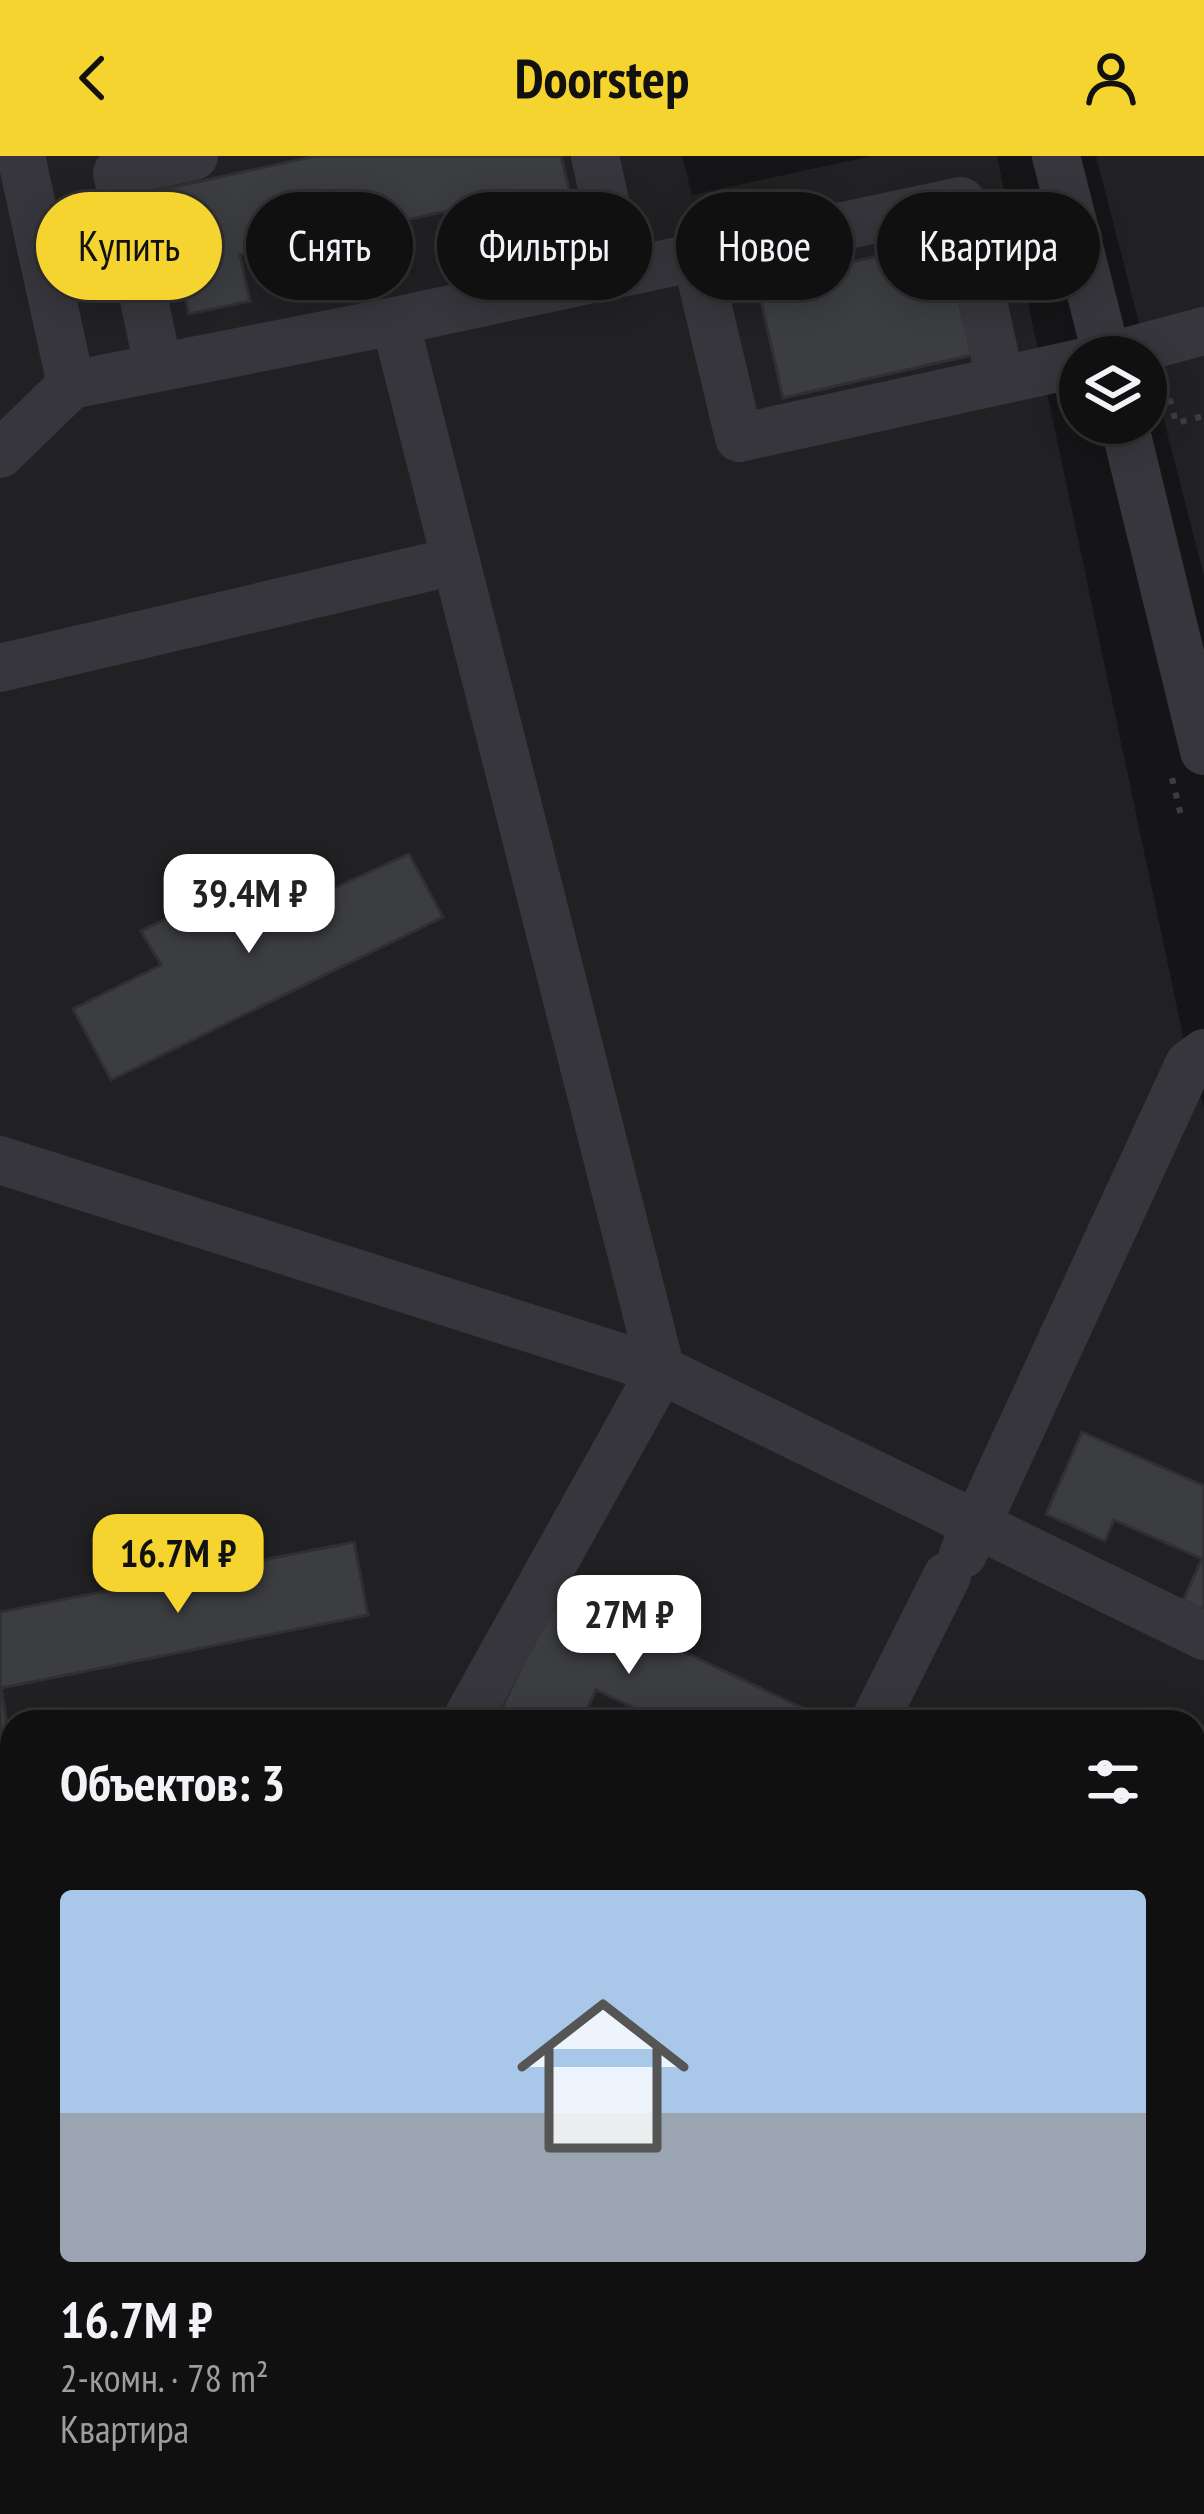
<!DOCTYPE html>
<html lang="ru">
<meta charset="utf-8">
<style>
:root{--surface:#101011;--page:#1e1e1f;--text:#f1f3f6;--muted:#9c9d9f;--line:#303031;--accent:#f5d42f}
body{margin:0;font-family:"PT Sans Narrow",sans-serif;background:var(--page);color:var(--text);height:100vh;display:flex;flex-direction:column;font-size:45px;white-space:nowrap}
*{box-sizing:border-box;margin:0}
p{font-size:39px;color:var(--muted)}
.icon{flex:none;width:66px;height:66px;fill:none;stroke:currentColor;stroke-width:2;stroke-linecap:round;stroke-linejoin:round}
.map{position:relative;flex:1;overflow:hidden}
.sheet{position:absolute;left:0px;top:1554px;width:1206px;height:804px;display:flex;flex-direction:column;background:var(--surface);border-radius:36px 36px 0 0;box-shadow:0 6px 30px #0003,0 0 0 3px var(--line)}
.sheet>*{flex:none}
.guide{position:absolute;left:36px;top:36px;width:1134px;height:108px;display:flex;gap:24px}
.tools{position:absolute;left:1059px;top:180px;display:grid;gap:24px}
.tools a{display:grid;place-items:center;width:108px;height:108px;border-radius:50%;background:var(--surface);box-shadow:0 6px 30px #0003,0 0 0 3px var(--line);font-size:60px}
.price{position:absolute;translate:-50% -102px;padding:0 27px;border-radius:24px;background:#fff;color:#222;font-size:39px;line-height:78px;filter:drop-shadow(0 3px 6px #0008)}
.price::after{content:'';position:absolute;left:50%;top:72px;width:36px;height:27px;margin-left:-18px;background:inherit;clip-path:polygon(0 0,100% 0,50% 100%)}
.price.selected{background:var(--accent);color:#111}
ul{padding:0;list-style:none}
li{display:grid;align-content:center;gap:24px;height:636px;padding:0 60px}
li span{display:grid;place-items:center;height:372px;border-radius:12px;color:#555}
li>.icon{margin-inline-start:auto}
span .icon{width:216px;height:216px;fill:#fffc;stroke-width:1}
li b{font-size:51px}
h2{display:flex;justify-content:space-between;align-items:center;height:144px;padding:0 60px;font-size:51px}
.tag{padding:0 42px;border-radius:54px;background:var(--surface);box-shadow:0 6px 30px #0003,0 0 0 3px var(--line);font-size:42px;line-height:108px}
.tag.selected{background:var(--accent);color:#111}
header{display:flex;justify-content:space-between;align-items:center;height:156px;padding:0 60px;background:var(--accent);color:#111;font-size:54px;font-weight:700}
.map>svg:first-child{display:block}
.built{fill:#212124}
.building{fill:#3c3d41;stroke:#302f33;stroke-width:3}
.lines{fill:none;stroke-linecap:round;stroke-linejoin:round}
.path{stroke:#3c3d43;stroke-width:6;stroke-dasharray:6 9;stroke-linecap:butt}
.minor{stroke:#36363c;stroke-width:48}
</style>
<header><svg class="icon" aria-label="back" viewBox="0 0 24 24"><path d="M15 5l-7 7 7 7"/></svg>Doorstep<svg class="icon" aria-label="person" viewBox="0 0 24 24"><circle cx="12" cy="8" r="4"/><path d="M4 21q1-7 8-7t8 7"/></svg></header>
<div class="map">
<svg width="1204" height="2358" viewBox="0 0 1204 2358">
<rect width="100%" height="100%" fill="#151517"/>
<!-- built -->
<path class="built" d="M0 0H682L692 39 872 0H997L1189 908 1204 951V1879L1194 1895V1566H12V2228L0 2230Z
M1096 0H1204V420Z
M1204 2034V2358H870L884 2346H1194V2042Z"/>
<!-- building -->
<path class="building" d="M316 0H561L578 71 512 85 505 43 240 99 250 145 189 158 160 34Z
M945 85 972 199 783 242 757 127Z
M409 698 443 761 111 924 73 853 161 809 141 775 287 705 306 745Z
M1082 1276 1204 1330V1454L1183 1444 1202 1403 1114 1364 1105 1385 1046 1358Z
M354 1386 368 1459 1 1532 12 1599 0 1601V1456Z
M558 1436 832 1566H664L596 1534 581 1566H495Z
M12 1760V1889L0 1891V1763Z
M0 2000 12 2053V2085L0 2087Z"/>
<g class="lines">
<!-- path -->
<path class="path" d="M1166 228 1176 267 1204 260
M1172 622 1182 664"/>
<!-- minor -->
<path class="minor" d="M21 0 71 229
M595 0 621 117
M1056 0 1107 201
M696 101 739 282 1080 207
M395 165 961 45 1000 223
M1107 201 1204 175
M158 210 117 17 194 0
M1124 267 1204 595
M0 298 71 229 395 165 661 1214
M0 512 455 405
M0 1004 661 1214
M963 1398 1189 908 1204 897
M465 1566 661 1214 1204 1480
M874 1566 947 1420
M0 1720 12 1717
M1194 1973 1204 1961
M0 2217 12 2214
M205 2346 208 2358
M0 2352 24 2346
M824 2358 838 2346"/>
</g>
</svg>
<div class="tools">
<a><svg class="icon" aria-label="layers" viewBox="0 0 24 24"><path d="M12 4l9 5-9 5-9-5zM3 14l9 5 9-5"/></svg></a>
</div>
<b class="price" style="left:249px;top:800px">39.4M ₽</b>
<b class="price selected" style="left:178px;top:1460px">16.7M ₽</b>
<b class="price" style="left:629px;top:1521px">27M ₽</b>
<div class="guide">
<a class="tag selected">Купить</a>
<a class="tag">Снять</a>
<a class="tag">Фильтры</a>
<a class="tag">Новое</a>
<a class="tag">Квартира</a>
</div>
<section class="sheet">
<h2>Объектов: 3<svg class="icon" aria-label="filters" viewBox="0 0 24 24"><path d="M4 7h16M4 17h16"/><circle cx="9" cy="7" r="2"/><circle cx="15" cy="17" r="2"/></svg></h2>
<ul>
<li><span style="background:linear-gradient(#a9c7e8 60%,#9aa5b1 0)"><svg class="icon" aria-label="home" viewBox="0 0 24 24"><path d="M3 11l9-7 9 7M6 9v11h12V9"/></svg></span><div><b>16.7M ₽</b><p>2-комн. · 78 m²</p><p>Квартира</p></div></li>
</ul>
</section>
</div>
